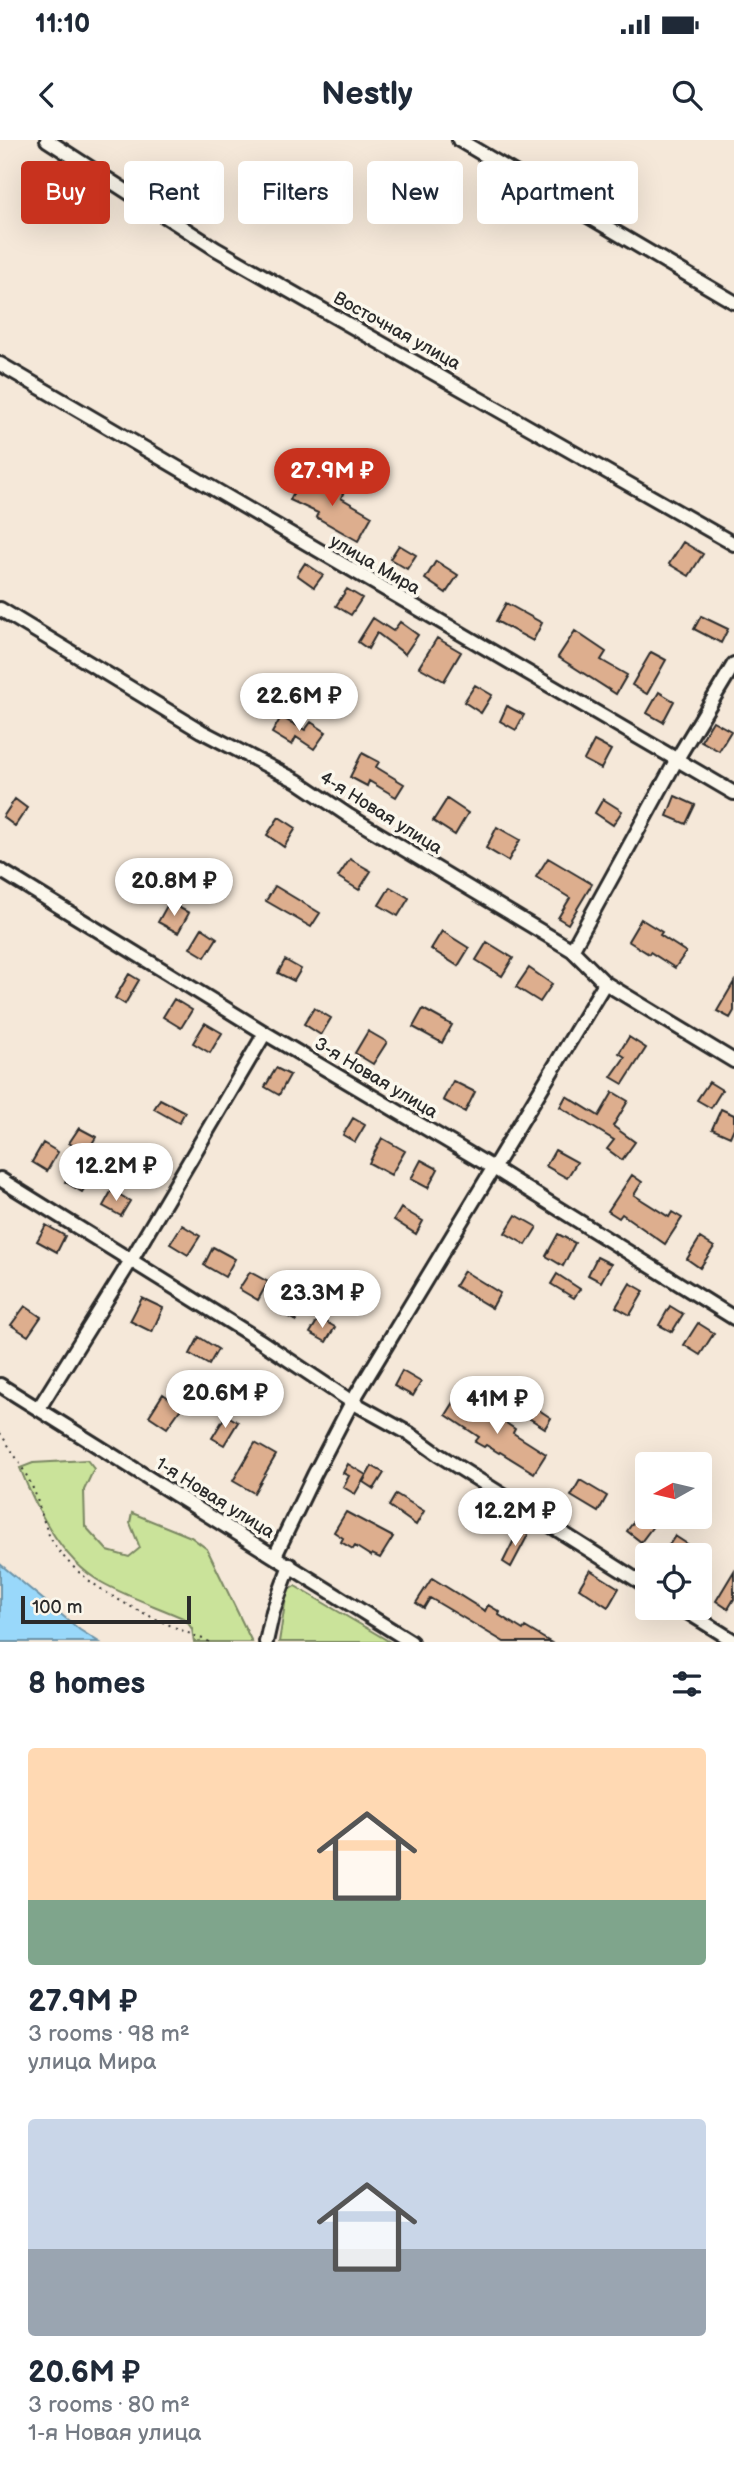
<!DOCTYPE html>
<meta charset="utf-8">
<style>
:root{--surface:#fff;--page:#f6f6f7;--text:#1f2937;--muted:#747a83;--accent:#c8321e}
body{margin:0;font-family:"Balsamiq Sans",sans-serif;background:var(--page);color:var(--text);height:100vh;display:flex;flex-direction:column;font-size:26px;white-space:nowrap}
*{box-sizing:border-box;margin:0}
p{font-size:23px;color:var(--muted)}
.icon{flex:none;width:38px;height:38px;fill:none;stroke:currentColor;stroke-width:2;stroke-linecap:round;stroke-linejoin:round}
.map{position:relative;height:1502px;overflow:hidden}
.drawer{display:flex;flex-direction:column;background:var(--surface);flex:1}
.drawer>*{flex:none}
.guide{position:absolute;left:21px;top:21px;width:693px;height:63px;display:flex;gap:14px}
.needle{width:46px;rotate:262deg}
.fabs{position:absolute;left:635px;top:1312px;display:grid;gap:14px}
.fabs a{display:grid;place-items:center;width:77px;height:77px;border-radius:7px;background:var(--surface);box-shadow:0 7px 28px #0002;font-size:35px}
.scale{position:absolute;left:21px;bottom:18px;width:170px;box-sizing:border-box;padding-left:7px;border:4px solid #2b2b2b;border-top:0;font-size:19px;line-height:24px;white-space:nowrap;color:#2b2b2b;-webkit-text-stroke:5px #fbf7ec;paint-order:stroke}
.price{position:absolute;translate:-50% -60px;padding:0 16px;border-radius:24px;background:#fff;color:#222;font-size:23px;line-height:46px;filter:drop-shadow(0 2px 4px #0008)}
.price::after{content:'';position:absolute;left:50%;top:42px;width:21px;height:16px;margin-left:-10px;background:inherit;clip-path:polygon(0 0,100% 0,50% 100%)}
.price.on{background:var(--accent);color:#fff}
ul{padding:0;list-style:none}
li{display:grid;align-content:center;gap:14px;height:371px;padding:0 28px}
li span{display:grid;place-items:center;height:217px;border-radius:7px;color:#555}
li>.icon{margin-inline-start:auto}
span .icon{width:126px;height:126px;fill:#fffc;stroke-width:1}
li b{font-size:30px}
h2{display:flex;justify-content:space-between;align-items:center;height:84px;padding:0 28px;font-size:30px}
.chip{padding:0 24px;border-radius:7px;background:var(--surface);box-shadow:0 7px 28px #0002;font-size:24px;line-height:63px}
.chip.on{background:var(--accent);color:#fff}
.status{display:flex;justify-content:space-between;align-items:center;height:49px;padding:0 35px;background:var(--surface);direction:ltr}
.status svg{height:19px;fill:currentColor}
header{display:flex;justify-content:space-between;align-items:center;height:91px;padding:0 28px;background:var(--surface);font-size:32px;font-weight:700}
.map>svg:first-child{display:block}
.green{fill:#cae39a;stroke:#7a8762;stroke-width:2}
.water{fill:#99d8fa;stroke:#6d93a7;stroke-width:2}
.building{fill:#ddae8e;stroke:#2b2b2b;stroke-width:2}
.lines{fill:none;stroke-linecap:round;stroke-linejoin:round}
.minor-casing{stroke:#2b2b2b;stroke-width:18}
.path{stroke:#2b2b2b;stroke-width:2;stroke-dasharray:2 5;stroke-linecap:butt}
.minor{stroke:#fbf7ec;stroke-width:12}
.labels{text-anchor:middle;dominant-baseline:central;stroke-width:7;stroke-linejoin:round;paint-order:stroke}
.street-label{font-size:18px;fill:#2b2b2b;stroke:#fbf7ec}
</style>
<div class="status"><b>11:10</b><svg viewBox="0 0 49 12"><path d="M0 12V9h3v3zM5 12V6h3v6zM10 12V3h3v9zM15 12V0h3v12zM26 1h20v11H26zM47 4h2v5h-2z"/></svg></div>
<header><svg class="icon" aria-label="back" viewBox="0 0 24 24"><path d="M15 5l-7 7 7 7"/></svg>Nestly<svg class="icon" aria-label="search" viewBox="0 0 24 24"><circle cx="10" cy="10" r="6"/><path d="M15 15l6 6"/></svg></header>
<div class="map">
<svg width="734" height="1502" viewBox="0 0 734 1502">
<rect width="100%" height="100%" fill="#f5e8d9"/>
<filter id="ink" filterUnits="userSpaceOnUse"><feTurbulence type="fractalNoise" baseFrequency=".0143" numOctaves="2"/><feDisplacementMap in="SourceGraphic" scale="14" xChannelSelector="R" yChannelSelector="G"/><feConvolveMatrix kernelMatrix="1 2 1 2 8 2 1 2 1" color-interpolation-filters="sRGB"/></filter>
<g filter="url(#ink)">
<!-- green -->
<path class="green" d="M87 1320 94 1329 84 1350 85 1386 108 1411 129 1417 140 1408 130 1383 132 1373 191 1397 207 1409 252 1502H194L192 1489 185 1479C159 1467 119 1454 96 1439 60 1416 35 1366 20 1328L33 1323Z
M295 1446 390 1502H279L287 1451Z"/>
<!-- water -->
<path class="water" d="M0 1424 80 1490 99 1502H0Z"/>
<!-- building -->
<path class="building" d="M300 339 329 353 334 343 345 349 341 358 372 376 358 401 316 377 318 373 290 360Z
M683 402 703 414 689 436 669 424Z
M399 405 416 415 407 429 390 419Z
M436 421 458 435 446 453 425 439Z
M305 423 323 435 314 447 297 435Z
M347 449 362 458 351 475 336 466Z
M506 463 542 483 533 501 496 481Z
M701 476 728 489 721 503 694 489Z
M373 478 393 491 400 482 418 495 405 514 377 493 368 509 358 502Z
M575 491 606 512 601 520 627 535 616 554 558 517Z
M437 498 461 512 444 541 419 527Z
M651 512 666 520 647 554 632 545Z
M475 545 492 555 481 573 464 562Z
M659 552 674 561 663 582 647 573Z
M507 566 524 575 516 590 500 581Z
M281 577 305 590 311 582 326 592 314 609 296 597 292 605 272 593Z
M713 581 731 591 719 611 701 601Z
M594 601 611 610 601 629 584 620Z
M362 613 379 622 376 627 404 644 396 657 369 641 367 646 350 637Z
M675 656 695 665 686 684 667 676Z
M15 659 27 668 15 686 3 677Z
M447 659 468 673 455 695 433 681Z
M603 659 622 671 613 685 595 673Z
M279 677 296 688 284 707 267 695Z
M497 687 520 700 508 721 486 708Z
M548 718 592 744 568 784 558 778 570 758 536 737Z
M350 719 371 731 359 750 338 737Z
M275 746 320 773 311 787 266 761Z
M390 747 409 758 398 776 379 765Z
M169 762 189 773 178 793 158 782Z
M641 779 662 792 660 795 686 812 675 828 650 812 649 814 628 801Z
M202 788 217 798 205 817 190 808Z
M442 791 469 808 458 826 431 809Z
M487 802 513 818 502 836 476 820Z
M285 820 301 829 294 841 278 833Z
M529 828 552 844 540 862 516 847Z
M129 834 139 840 125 864 115 858Z
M734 842V871L730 878 717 871Z
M174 859 192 870 181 888 163 877Z
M314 868 331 878 321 895 304 884Z
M423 869 452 885 442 903 413 887Z
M205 883 222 893 210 913 193 903Z
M368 891 387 902 373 924 355 913Z
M629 897 646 908 623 944 611 937 625 917 619 913Z
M276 928 290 935 279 955 265 947Z
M453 941 475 952 465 972 443 960Z
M709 942 722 950 711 968 697 960Z
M613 952 628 961 613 986 635 1002 622 1020 607 1009 614 1000 560 967 566 956 599 976Z
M160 959 185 972 179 983 154 969Z
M721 969 734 975V988L730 997 712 989Z
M353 978 365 985 355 1002 343 995Z
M79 988 96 997 86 1014 69 1003Z
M382 998 405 1011 391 1035 369 1023Z
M43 1003 58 1012 47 1031 32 1022Z
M555 1010 577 1022 567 1038 546 1026Z
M421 1020 438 1029 428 1048 411 1039Z
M74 1026 92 1036 82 1052 65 1042Z
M632 1035 642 1042 634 1055 669 1077 672 1072 682 1078 665 1104 622 1074 619 1078 608 1071Z
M112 1050 130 1061 121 1076 103 1066Z
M401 1068 423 1081 416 1094 394 1080Z
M516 1075 537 1087 526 1105 505 1093Z
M46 1085 65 1096 57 1112 37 1101Z
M182 1085 200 1096 188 1115 170 1104Z
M558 1094 575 1103 563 1126 546 1116Z
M700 1098 714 1107 700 1128 687 1119Z
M213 1107 235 1119 225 1137 204 1125Z
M597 1117 611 1124 601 1142 588 1135Z
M464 1131 500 1153 492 1168 455 1146Z
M250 1132 268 1142 258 1160 239 1149Z
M352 1134 370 1144 362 1158 344 1148Z
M557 1134 580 1149 574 1158 551 1144Z
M630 1143 644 1151 630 1175 616 1167Z
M142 1158 163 1168 152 1192 130 1181Z
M284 1159 302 1169 296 1181 277 1171Z
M25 1166 41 1177 28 1196 11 1185Z
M670 1166 683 1174 672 1192 659 1185Z
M319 1178 335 1187 326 1202 310 1193Z
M698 1183 714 1193 700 1215 684 1205Z
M199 1197 218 1209 209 1225 190 1214Z
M402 1231 421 1242 413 1256 394 1246Z
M260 1234 276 1244 267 1259 251 1249Z
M163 1254 182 1267 167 1288 149 1276Z
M521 1258 551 1278 545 1288 514 1269Z
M456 1259 489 1281 494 1275 515 1289 513 1293 546 1314 534 1333 500 1312 499 1313 486 1305 484 1307 475 1302 479 1297 446 1275Z
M226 1275 238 1282 224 1305 212 1298Z
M255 1303 276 1315 254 1353 233 1341Z
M348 1324 366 1335 355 1354 343 1347 349 1336 343 1333Z
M372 1326 384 1333 374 1349 363 1342Z
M580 1340 607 1356 598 1372 571 1356Z
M396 1354 424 1371 416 1385 389 1366Z
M642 1370 648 1377 657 1381 641 1402 627 1391Z
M346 1372 393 1397 380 1418 372 1414 371 1416 355 1406 353 1409 341 1402 343 1398 334 1392Z
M519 1390 528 1395 511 1427 503 1422Z
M675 1396 692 1407 686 1416H662Z
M590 1430 619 1448 608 1467 579 1448Z
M734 1431V1459L728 1469 716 1461Z
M432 1438 485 1471 488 1465 500 1472 499 1475 523 1490 525 1487 550 1502H504L430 1458 424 1468 416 1463Z"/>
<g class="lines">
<defs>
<path id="minor" d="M47 0 216 109 734 404
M459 0 734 162
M0 224 734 653
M0 469 201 591 297 641 349 676 572 810 605 843 734 921
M0 730 265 893 495 1029 734 1178
M572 810 677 619 734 524
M0 1039 259 1200 352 1262 410 1294 439 1315 648 1447
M0 1245 411 1502
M39 1268 130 1122 265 893
M275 1416 314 1335 352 1262 605 843
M681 1468 734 1501
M266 1502 273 1471 290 1425"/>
</defs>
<!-- minor casing -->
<use href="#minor" class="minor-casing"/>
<!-- path -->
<path class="path" d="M0 1293C13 1312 26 1332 35 1353 40 1368 44 1385 51 1399 81 1451 157 1480 210 1502"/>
<!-- minor -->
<use href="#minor" class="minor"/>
</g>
</g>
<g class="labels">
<!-- street labels -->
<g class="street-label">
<text transform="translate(397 191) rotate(29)">Восточная улица</text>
<text transform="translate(375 425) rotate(30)">улица Мира</text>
<text transform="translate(381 673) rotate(32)">4-я Новая улица</text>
<text transform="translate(376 938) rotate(31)">3-я Новая улица</text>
<text transform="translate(215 1358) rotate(32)">1-я Новая улица</text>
</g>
</g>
</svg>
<div class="fabs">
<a><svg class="needle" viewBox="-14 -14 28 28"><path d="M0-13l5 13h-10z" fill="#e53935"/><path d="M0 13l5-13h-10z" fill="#747a83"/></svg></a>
<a><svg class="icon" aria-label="locate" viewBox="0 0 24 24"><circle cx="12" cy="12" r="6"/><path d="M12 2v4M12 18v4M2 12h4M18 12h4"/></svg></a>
</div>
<div class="scale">100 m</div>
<b class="price on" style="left:332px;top:368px">27.9M ₽</b>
<b class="price" style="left:299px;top:593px">22.6M ₽</b>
<b class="price" style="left:174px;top:778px">20.8M ₽</b>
<b class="price" style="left:116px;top:1063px">12.2M ₽</b>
<b class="price" style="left:322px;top:1190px">23.3M ₽</b>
<b class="price" style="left:225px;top:1290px">20.6M ₽</b>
<b class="price" style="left:497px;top:1296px">41M ₽</b>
<b class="price" style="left:515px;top:1408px">12.2M ₽</b>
<div class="guide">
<a class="chip on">Buy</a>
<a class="chip">Rent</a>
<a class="chip">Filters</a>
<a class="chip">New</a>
<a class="chip">Apartment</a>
</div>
</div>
<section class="drawer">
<h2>8 homes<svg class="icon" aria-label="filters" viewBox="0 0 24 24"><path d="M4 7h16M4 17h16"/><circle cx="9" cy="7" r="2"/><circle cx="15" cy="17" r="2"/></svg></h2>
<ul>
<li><span style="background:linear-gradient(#ffd9b3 70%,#7fa58c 0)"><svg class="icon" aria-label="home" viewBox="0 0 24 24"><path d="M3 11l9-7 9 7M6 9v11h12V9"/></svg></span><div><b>27.9M ₽</b><p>3 rooms · 98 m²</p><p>улица Мира</p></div></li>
<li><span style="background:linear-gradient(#c9d6e8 60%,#9aa5b1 0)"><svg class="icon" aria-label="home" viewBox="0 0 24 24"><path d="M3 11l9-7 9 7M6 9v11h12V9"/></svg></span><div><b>20.6M ₽</b><p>3 rooms · 80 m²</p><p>1-я Новая улица</p></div></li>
</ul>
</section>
